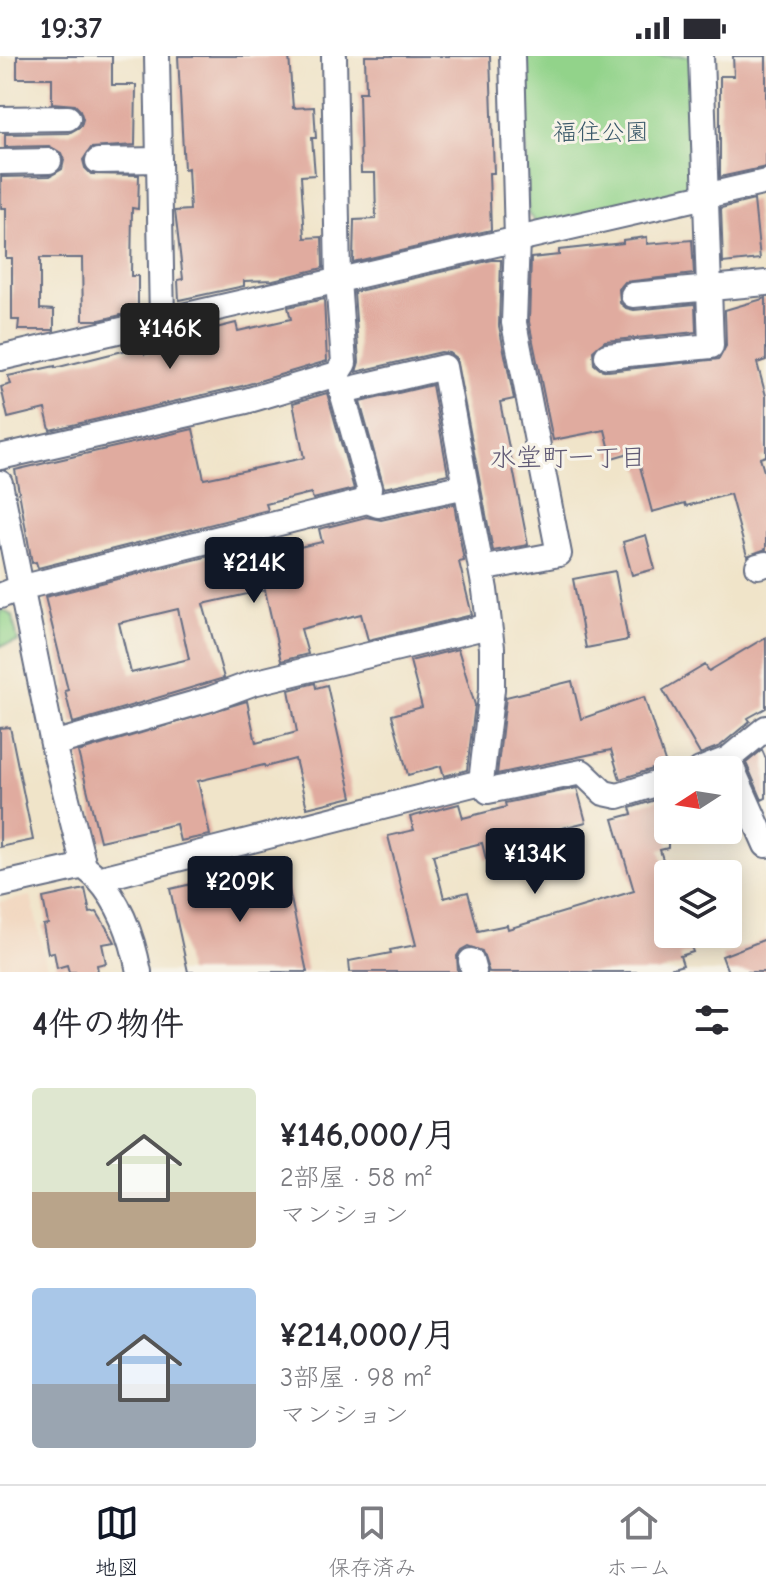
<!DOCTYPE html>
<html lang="ja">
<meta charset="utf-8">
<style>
:root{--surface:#fff;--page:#f2f2f3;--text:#2b2b33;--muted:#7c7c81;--line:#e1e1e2;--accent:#111827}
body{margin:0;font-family:"Comic Neue","Klee One",sans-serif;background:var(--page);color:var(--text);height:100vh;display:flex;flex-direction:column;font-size:30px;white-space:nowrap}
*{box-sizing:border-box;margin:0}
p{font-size:26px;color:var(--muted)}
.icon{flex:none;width:44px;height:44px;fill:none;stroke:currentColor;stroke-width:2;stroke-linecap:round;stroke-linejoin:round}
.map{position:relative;height:916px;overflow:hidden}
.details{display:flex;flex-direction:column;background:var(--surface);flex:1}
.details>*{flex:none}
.needle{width:52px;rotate:258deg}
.tools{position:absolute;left:654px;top:700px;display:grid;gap:16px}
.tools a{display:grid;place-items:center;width:88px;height:88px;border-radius:8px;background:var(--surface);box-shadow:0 4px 20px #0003;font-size:40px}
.price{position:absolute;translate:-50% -68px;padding:0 18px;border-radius:8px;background:var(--accent);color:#fff;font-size:26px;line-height:52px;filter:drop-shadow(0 2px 4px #0008)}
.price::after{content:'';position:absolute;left:50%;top:48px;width:24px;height:18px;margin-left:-12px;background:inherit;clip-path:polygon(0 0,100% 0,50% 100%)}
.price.selected{background:#222;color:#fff}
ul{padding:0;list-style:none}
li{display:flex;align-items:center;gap:24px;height:200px;padding:0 32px}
li span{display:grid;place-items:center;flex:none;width:224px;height:160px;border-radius:8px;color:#555}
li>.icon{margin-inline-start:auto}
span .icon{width:96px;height:96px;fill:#fffc;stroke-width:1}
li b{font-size:34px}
h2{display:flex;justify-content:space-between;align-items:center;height:96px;padding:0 32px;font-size:34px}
.status{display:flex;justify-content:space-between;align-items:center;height:56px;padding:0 40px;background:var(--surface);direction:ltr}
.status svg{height:22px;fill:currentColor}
.tab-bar{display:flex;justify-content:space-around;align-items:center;height:112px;border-top:2px solid var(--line);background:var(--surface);font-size:22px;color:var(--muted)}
.tab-bar a{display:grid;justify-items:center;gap:4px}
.tab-bar .selected{color:var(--accent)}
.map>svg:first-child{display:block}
.built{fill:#f1d5bd}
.green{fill:#92d38a;stroke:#568174;stroke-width:2}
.building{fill:#e0ab9f;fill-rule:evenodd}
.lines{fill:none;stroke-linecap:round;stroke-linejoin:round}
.minor-casing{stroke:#666e83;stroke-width:28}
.minor{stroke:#fff;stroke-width:24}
.labels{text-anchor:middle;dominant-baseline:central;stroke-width:6;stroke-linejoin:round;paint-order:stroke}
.park-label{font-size:24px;fill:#395869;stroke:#f7f3e8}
.neighbourhood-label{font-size:26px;fill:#605a75;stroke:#f7f3e8}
</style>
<div class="status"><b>19:37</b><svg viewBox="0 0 49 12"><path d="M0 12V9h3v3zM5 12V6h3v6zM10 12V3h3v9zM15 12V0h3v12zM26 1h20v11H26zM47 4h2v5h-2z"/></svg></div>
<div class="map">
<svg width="766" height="916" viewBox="0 0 766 916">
<rect width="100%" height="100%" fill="#f7f3e8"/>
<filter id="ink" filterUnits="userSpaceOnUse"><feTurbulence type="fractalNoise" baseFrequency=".0125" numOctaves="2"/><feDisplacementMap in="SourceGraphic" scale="16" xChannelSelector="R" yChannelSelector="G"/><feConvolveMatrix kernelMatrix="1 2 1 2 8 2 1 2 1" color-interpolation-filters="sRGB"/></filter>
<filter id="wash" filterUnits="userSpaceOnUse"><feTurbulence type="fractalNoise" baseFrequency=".006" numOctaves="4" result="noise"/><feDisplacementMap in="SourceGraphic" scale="32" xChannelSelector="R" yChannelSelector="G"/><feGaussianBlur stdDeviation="1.8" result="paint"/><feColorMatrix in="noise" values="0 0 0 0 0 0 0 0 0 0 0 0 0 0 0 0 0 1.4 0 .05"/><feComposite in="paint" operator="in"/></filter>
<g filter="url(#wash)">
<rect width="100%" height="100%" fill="#f0e4c9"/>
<!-- built -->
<path class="built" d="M31 840 48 916H0V846Z"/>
<!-- green -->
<path class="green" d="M523 0H691L694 120 687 133 538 169 528 158Z
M0 552 13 560 18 586 0 590Z"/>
<g id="blocks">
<!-- building -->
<path class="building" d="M17 0H112V29H136L135 89 91 92 83 104 85 112 91 118 139 119 138 153 132 152 131 220H138V255L100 264H83L82 202H40V253L54 254V274H18L19 264H12V202H6V152H1V121L50 120 62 113 64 104 61 97 49 90 5 91V78L69 77 81 70 83 63 80 54 75 49 52 47V22H17Z
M178 0H289L293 52 314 51 316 82H312L315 119 301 120 305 182 322 181 323 212 273 224 244 225V230L179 244 178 224 183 223 175 155 190 154 188 112 184 113Z
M365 0H490L494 117H489L491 174 353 206 354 164 376 163 375 117H361L359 36H366Z
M733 0H766V111L720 121V20H734Z
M754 144 760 203 723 207 721 152Z
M647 181V188L692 184 694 218 625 226 619 233 620 247 626 252 634 254 695 248 696 276 605 285 593 295 594 308 600 313 608 315 719 303 726 290 725 254 766 242V304L757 307 766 340V400L760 402 766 422V493L747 500 730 438 686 450 685 447 652 456 636 395 612 402 605 374 553 384 529 266 531 202 559 199V194L623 187V184Z
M492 204H501L499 270 514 343 500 346 528 489 493 495 456 302 449 297 441 296 356 316 359 306 354 236Z
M324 243 327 305 242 330 50 374 45 353 8 362 1 331 11 328 8 320 55 310V312L143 290 145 298 214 281 212 273 236 267 238 275 291 263 288 251Z
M432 329 448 418 384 432 360 346Z
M327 337 354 433 313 443 311 437 266 448 268 454 38 512 36 506 32 507 15 414 193 373 204 423 304 402 293 347Z
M454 448 464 505 459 506 472 559 368 584 361 558 301 573 308 598 281 605 265 534 203 548 224 622 73 667 65 635 68 634 45 541 274 484 277 496 322 486 319 473 366 461 381 464ZM178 553 189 603 131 617 119 567Z
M646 479 655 513 632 519 623 486Z
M615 515 628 584 586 592 573 523Z
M766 581V652L748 662 750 665 720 690 700 698 663 634 705 609 709 615Z
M458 593 475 649 467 714 444 720 441 710 408 719 392 659 422 651 410 605Z
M572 625 581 663 644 641 666 709 620 723 611 694 497 718 506 641Z
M315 627 316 632 327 629 352 741 307 752 295 703 265 711 264 709 198 725 210 779 180 785 176 768 100 785 78 696 247 645 256 687 297 676 289 634Z
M10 671 33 784 0 791V672Z
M762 694 766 703V742L762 744 746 707Z
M577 732 586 766 539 778 542 789 486 803 482 787 433 799 444 842 468 836 478 875 507 869 508 873 634 835 613 763 632 758 630 752 668 740V792L660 794 668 820V878H687L693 896 680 900 683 909 659 916H489L482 895 468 890 461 894 457 900 458 916H350L349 905 391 897 390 894 416 889 388 780 414 774 410 761 459 748 463 762 506 751 505 747Z
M283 807 307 916H188L170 833Z
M85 833 90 857 97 856 115 886 102 888 106 907 97 909 98 916H69L67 909 57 912 54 896 48 897 43 869 48 868 43 842Z
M766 883V916H728L722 900Z"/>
</g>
</g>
<g filter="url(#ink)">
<use href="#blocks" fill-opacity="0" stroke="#666e83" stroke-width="2"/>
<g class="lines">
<defs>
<path id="minor" d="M157 0 162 265
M334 0 338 224 344 307 337 318
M0 63 68 62
M98 105 159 104
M0 106 49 105
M633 239 766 227
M607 300 711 290 701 0
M0 302 766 126
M342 335 444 311 485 534 492 592V633L481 726
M0 401 246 345 337 318 369 432 367 445
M0 427 53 688 84 810C88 815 94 818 98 823 121 848 133 884 139 916
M758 510 766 508
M481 513 559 498 514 267 517 183 512 0
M0 540 20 532 367 445 378 449 466 430
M53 688 210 643 253 627 489 570
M728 703 766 789
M700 714 728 703 766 672
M98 823 481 726 488 735 582 716 604 737 618 740 668 724
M0 829 84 810
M471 905 474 916"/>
</defs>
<!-- minor casing -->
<use href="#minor" class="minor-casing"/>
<!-- minor -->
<use href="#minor" class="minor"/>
</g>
</g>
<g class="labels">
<!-- park labels -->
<g class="park-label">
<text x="601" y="76">福住公園</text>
</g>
<!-- neighbourhood labels -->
<g class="neighbourhood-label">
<text x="568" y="402">水堂町一丁目</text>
</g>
</g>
</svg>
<div class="tools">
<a><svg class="needle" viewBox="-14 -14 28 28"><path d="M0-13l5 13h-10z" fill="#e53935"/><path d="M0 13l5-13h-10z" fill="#7c7c81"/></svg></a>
<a><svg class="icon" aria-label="layers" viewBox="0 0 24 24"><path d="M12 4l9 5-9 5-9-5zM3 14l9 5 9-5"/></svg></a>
</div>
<b class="price selected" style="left:170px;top:315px">¥146K</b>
<b class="price" style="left:254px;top:549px">¥214K</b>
<b class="price" style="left:535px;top:840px">¥134K</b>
<b class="price" style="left:240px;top:868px">¥209K</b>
</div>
<section class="details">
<h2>4件の物件<svg class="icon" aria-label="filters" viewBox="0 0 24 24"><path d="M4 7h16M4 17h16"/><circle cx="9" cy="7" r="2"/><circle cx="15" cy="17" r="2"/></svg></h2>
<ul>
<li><span style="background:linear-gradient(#dfe7d0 65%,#b9a48a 0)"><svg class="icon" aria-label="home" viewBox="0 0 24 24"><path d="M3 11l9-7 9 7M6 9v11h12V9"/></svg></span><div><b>¥146,000/月</b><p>2部屋 · 58 m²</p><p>マンション</p></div></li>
<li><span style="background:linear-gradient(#a9c7e8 60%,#9aa5b1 0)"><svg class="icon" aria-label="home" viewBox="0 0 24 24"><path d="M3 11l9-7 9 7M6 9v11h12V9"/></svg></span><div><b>¥214,000/月</b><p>3部屋 · 98 m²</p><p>マンション</p></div></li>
</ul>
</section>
<nav class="tab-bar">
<a class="selected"><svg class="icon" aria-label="map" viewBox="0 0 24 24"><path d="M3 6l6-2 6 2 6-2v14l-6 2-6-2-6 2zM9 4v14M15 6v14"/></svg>地図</a>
<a><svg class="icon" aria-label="saved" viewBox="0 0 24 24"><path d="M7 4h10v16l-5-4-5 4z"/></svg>保存済み</a>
<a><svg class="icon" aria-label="home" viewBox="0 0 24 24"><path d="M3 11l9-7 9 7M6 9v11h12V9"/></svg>ホーム</a>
</nav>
